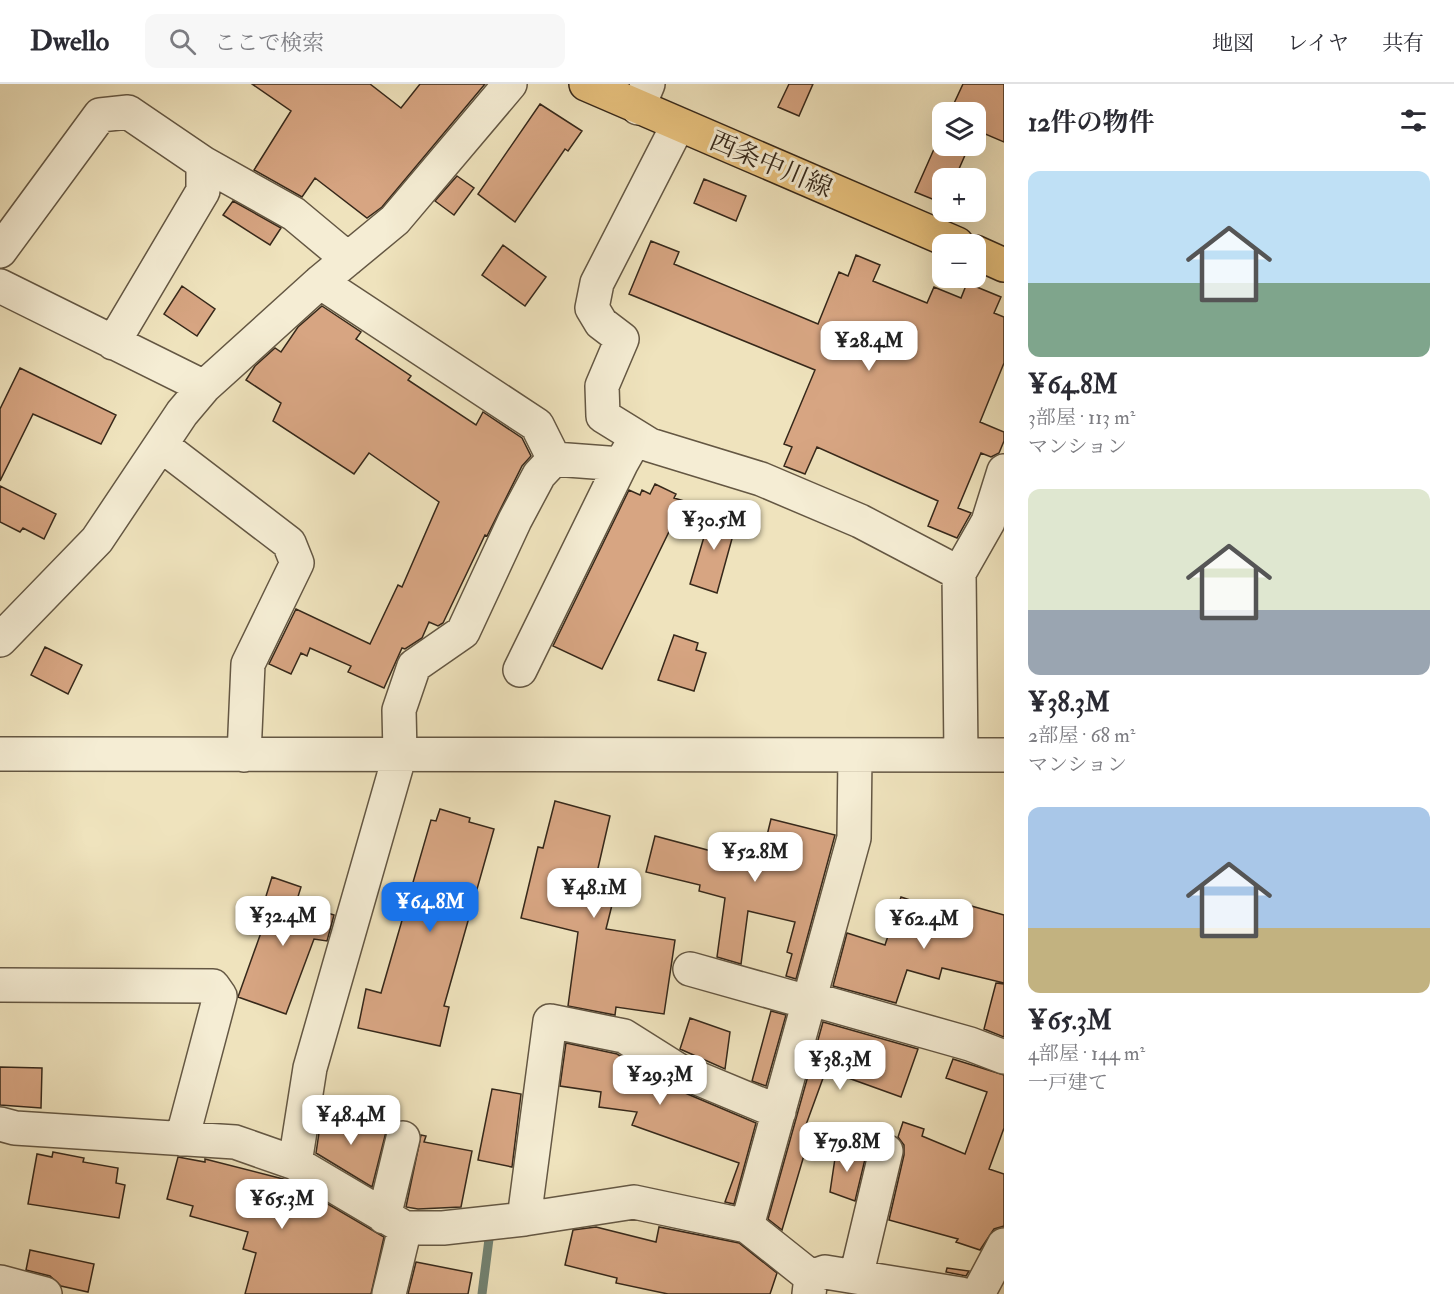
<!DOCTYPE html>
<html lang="ja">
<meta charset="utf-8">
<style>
:root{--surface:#fff;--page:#f7f7f7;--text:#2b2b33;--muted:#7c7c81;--line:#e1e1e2;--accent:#1a73e8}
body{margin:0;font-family:"IM FELL Double Pica","Noto Serif JP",serif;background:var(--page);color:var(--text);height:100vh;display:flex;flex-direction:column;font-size:22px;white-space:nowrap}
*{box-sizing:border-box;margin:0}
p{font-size:20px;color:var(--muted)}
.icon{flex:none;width:33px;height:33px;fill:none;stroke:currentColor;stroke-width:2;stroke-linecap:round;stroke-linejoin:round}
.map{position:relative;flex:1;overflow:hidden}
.panel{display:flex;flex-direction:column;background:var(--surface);width:450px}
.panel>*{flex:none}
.fabs{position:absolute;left:932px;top:18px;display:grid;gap:12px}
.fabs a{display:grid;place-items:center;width:54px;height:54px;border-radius:12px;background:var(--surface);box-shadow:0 6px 24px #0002;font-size:30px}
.price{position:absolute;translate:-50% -51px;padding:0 14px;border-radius:12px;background:#fff;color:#222;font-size:20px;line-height:39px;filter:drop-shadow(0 2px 3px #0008)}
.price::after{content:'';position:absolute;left:50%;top:36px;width:18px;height:14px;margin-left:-9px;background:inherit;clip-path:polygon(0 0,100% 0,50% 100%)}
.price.on{background:var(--accent);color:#fff}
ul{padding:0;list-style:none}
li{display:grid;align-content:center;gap:12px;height:318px;padding:0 24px}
li span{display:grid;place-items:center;height:186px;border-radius:12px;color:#555}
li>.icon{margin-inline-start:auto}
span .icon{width:108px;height:108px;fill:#fffc;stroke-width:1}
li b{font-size:26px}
h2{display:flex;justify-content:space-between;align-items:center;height:72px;padding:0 24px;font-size:26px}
header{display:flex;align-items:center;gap:36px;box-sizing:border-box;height:84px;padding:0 30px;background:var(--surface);border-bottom:2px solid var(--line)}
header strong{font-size:28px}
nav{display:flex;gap:33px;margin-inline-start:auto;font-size:21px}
.search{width:420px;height:54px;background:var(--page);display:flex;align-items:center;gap:15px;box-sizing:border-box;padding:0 21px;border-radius:12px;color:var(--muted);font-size:22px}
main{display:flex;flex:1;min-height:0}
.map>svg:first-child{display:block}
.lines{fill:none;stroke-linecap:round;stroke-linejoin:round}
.stream{stroke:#728272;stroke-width:9}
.building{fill:#d7a582;stroke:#36281a;stroke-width:1.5}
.minor-casing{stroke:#645743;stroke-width:36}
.major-casing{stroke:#36281a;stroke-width:36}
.minor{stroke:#f5edd4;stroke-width:33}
.major{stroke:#e8c27e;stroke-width:33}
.labels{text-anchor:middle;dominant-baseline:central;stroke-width:6;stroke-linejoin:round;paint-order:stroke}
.street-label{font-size:26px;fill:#36281a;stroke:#f5edd4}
</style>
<header>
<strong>Dwello</strong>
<div class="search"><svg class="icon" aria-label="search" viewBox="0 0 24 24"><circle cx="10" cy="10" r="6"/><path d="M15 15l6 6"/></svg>ここで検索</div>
<nav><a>地図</a><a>レイヤ</a><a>共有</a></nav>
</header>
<main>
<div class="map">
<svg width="1004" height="1210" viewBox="0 0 1004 1210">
<rect width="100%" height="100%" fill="#efe3bd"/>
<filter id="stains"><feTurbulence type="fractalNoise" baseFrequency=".00333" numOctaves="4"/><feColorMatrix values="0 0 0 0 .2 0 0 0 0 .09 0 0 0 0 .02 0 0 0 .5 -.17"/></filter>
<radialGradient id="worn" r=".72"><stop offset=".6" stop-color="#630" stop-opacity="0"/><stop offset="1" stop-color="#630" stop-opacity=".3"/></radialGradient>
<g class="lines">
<!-- stream -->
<path class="stream" d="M481 1151 489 1155 482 1210"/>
</g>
<!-- building -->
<path class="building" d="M252 0H370L401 24 420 0H485L382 123 367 134 315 94 302 113 254 86 291 27Z
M789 0H813L799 32 778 23Z
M963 0H1004V58L976 46 975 49V28H950Z
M540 20 582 47 568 67 565 65 515 138 478 110Z
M942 47V62H969L955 94H942V119L915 108Z
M457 92 474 104 454 131 435 117Z
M704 95 746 112 736 137 694 119Z
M233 117 281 144 270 161 223 131Z
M651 157 679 168 674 180 818 240 839 188 848 192 856 171 880 181 873 197 927 219 934 203 961 214 967 199 1001 213 994 229 1004 233V279L980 338 1004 348V357L999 369 991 373 981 369 958 424 971 429 957 454 928 442 938 417 817 363 805 390 784 382 792 363 784 360 815 286 629 210Z
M503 161 546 193 525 222 482 191Z
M182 202 215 225 197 252 164 230Z
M322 222 361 248 356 255 411 292 408 296 476 341 483 328 522 354 531 372 522 382 487 452 485 451 443 539 438 542 429 538 422 554 405 565 402 564 384 604 348 588 351 582 310 564 307 572 301 569 291 590 269 580 296 525 370 560 398 501 402 503 439 418 369 369 354 390 273 337 281 319 246 296 255 282 275 264 281 268 298 243Z
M20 284 116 331 101 360 33 330 0 397V325Z
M655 400 676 410 674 414 684 417 602 585 553 562 629 406 640 411 642 406 650 410Z
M0 402 56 430 44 455 23 444 20 448 0 438Z
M712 426 738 433 717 509 690 500Z
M674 551 698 559 696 566 706 569 694 607 658 596Z
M45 563 82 581 68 610 31 591Z
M555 717 610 732 596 793 618 797 606 845 675 856 664 930 616 923 615 931 568 922 578 848 521 834 538 763 543 764Z
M440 725 470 734 469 738 494 745 444 922 449 923 440 962 358 944 366 905 381 909 431 736 436 737Z
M771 735 835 751 796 895 786 892 792 870 787 868 795 838 748 827 741 880 717 873 725 814 699 807 700 801 646 788 655 752 760 780Z
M272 793 301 803 296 819 334 831 327 857 314 855 286 930 238 913 263 843 257 841Z
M901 813 958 832V829L962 830 964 820 1004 831V899L942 884 939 895 907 886 896 919 833 902 847 849 885 861Z
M996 899 1004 900V953L984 945Z
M771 927 786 931 766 1002 752 997Z
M690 934 730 948 725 985 680 965Z
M823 938 918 965 901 1013 826 986 803 1049 810 1051 782 1146 768 1135Z
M566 959 617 970 671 1003 756 1039 734 1120 725 1118 739 1079 632 1041 637 1028 599 1023 601 1008 560 1002Z
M953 975 1004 991V1044L989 1085 1004 1090V1142L994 1145 980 1166 956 1158 958 1155 889 1136 904 1071V1061L898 1053 903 1038 924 1045 922 1052 965 1070 987 1008 946 994Z
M0 983 42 984 41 1024 0 1021Z
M492 1005 521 1010 512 1083 478 1076Z
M322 1029 387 1044 372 1103 316 1069Z
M421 1051 426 1052 424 1058 472 1067 461 1123 418 1125 406 1123Z
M837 1061 866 1071 855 1117 830 1108Z
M53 1068 84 1074 83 1078 118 1084 116 1099 125 1101 119 1134 28 1120 37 1070 52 1073Z
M178 1073 205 1078V1075L287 1096 384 1153 371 1210H245L256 1169 243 1165 248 1148 190 1132 193 1122 167 1115Z
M596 1143 656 1158 659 1143 739 1159 777 1189 770 1210H668L616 1199 617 1194 565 1181 573 1146Z
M30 1166 94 1180 88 1208 61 1202 50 1192 26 1186Z
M416 1178 472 1189 468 1210H408Z
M947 1184 969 1187 966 1192 946 1188Z"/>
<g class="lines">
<defs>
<path id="minor" d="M638 24 648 0
M678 41 597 199 592 224 601 239 622 255 602 302 603 332 650 361 761 395 860 437 959 489
M203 79 294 130 348 175
M0 167 100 31 128 28 203 79V107L113 259
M0 202 204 303
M161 361 289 459 297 479 248 580 244 671
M554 375 621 380 630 364
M0 556 97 456 182 329 204 303 320 198 395 136 510 0
M520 586 621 380
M0 670 1004 671
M961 671 959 489 988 438 1004 387
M690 885 811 919
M0 901 213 902 220 912 182 1055
M811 915 970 960 1004 973
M0 1040 15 1044 235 1058 295 1079 405 1144H443L524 1135 634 1118 747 1142 811 1193 809 1210
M295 1079 310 984 400 670 399 626 414 582 463 548 515 436 539 391 554 375 537 341 320 198
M384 1133 403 1054
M524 1135 550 937 624 952 678 986 779 1028
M747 1142 854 754 855 671
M811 1193 825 1188 961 1210
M856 1193 886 1067
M0 1198 45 1210
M389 1210 405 1144
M978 1210 1004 1161"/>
<path id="major" d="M586 0 957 160
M975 168 1004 181"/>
</defs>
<!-- minor casing -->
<use href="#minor" class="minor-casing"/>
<!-- major casing -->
<use href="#major" class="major-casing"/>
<!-- minor -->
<use href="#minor" class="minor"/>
<!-- major -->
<use href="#major" class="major"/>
</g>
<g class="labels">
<!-- street labels -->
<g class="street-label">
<text transform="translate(771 81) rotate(23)">西条中川線</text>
</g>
</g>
<rect width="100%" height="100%" filter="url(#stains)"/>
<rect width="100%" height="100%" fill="url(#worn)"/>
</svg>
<div class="fabs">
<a><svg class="icon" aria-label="layers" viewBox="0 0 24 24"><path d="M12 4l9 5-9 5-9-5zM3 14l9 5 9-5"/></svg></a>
<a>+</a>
<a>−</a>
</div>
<b class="price" style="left:869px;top:288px">¥28.4M</b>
<b class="price" style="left:714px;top:467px">¥30.5M</b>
<b class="price" style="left:755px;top:799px">¥52.8M</b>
<b class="price" style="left:594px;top:835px">¥48.1M</b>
<b class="price on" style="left:430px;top:849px">¥64.8M</b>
<b class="price" style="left:283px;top:863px">¥32.4M</b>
<b class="price" style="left:924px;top:866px">¥62.4M</b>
<b class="price" style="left:840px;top:1007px">¥38.3M</b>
<b class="price" style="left:660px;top:1022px">¥29.3M</b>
<b class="price" style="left:351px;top:1062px">¥48.4M</b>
<b class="price" style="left:847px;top:1089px">¥79.8M</b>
<b class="price" style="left:282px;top:1146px">¥65.3M</b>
</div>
<section class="panel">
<h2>12件の物件<svg class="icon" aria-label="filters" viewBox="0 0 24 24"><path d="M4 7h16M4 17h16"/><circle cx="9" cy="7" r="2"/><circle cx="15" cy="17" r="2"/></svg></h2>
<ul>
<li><span style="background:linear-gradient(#bfe0f5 60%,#7fa58c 0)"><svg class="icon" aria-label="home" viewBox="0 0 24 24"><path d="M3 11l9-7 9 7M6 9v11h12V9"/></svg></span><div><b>¥64.8M</b><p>3部屋 · 113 m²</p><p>マンション</p></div></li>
<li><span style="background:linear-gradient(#dfe7d0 65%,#9aa5b1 0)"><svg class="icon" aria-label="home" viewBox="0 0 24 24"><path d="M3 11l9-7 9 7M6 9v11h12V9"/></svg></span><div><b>¥38.3M</b><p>2部屋 · 68 m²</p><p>マンション</p></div></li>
<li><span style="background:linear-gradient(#a9c7e8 65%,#c2b280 0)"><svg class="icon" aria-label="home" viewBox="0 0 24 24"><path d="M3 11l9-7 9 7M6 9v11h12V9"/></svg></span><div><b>¥65.3M</b><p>4部屋 · 144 m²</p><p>一戸建て</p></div></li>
</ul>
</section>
</main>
